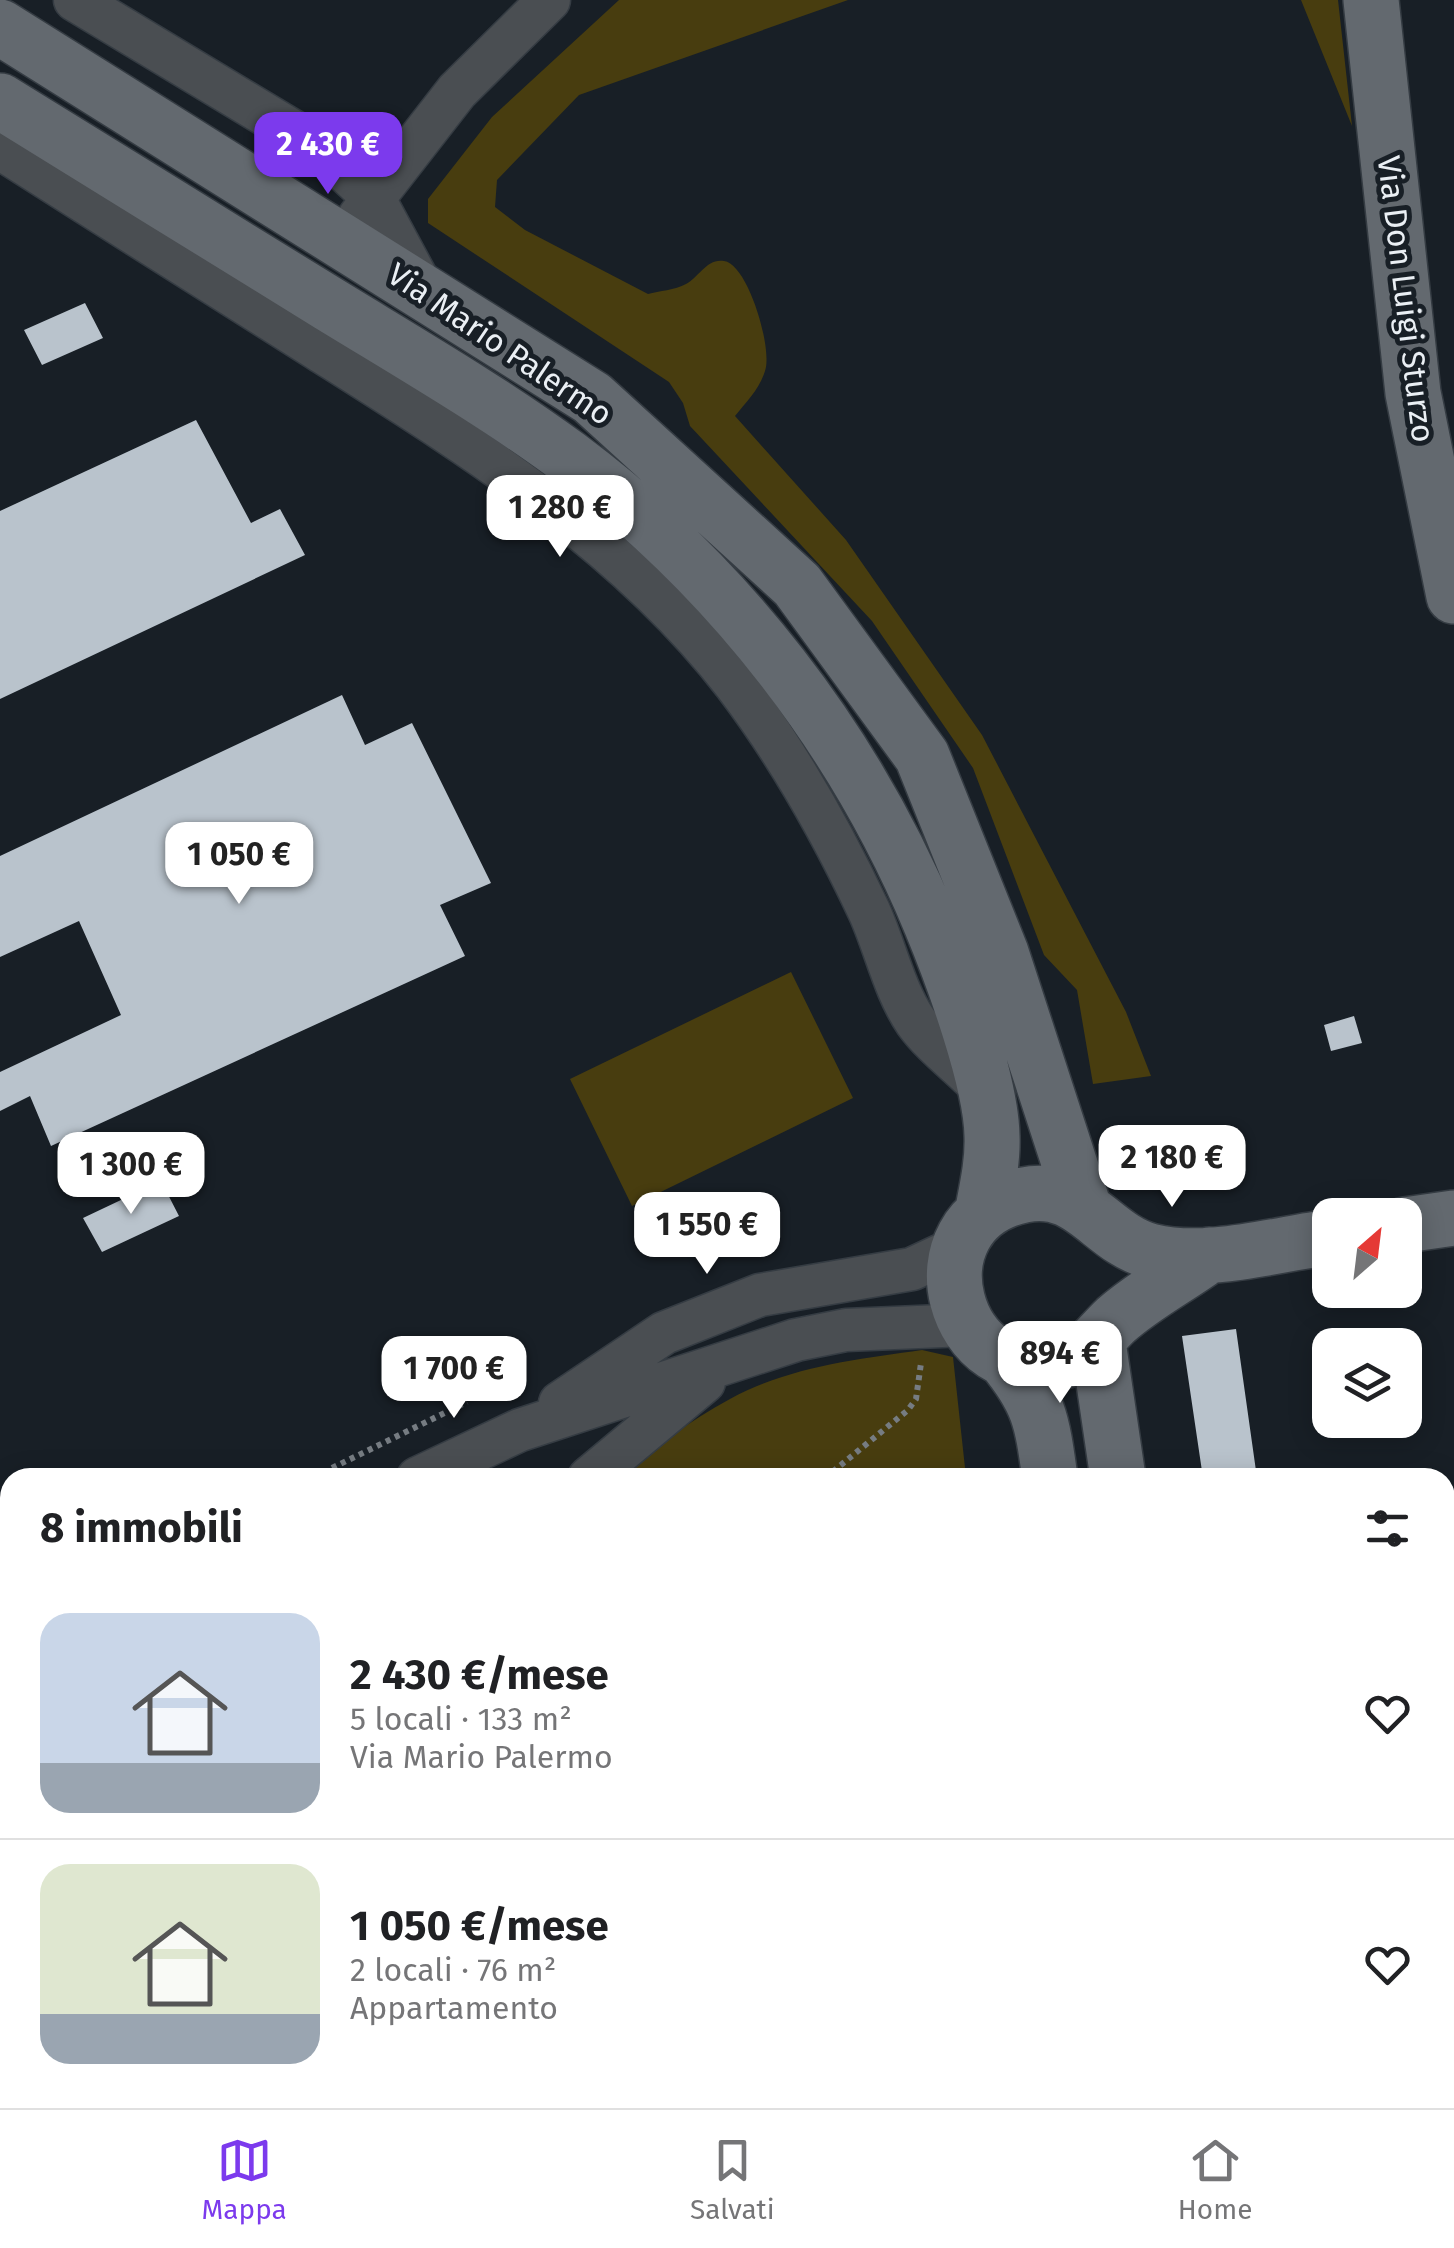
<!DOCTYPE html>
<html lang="it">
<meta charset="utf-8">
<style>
:root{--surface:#fff;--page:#f6f6f6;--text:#202124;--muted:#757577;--line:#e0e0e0;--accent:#7c3aed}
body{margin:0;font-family:"Fira Sans",sans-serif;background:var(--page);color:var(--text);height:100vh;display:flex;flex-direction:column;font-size:38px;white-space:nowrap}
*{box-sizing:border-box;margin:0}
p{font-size:32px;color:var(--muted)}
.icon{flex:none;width:55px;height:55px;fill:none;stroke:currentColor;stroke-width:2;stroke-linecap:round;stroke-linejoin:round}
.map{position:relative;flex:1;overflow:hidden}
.sheet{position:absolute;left:0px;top:1468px;width:1455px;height:642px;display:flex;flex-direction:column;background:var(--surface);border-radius:30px 30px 0 0;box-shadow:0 5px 25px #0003}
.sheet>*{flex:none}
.needle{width:65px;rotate:28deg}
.buttons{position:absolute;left:1312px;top:1198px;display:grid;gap:20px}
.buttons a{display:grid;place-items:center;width:110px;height:110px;border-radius:20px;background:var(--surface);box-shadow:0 5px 25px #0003;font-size:50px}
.price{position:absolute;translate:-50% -85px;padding:0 22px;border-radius:20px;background:#fff;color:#222;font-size:32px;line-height:65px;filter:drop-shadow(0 2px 5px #0008)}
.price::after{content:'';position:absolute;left:50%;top:60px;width:30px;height:22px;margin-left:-15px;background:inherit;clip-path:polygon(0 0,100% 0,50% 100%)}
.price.active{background:var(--accent);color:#fff}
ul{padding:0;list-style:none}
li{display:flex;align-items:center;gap:30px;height:250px;padding:0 40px}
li+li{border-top:2px solid var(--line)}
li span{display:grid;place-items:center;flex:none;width:280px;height:200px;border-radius:30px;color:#555}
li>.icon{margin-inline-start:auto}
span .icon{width:120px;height:120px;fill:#fffc;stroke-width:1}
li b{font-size:42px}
h2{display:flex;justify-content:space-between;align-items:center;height:120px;padding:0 40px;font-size:42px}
.tab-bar{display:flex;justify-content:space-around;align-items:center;height:140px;border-top:2px solid var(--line);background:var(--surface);font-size:28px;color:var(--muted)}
.tab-bar a{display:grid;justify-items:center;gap:5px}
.tab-bar .active{color:var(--accent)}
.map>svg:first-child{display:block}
.green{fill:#483d0f}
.building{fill:#b9c3cc}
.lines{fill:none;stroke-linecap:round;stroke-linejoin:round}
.street-casing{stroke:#353c43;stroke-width:45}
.secondary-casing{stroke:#353c43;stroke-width:58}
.path{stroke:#767c82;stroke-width:6;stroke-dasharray:5 5;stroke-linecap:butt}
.street{stroke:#4a4e52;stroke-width:42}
.secondary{stroke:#63696f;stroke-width:55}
.labels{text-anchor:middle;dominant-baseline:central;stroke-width:10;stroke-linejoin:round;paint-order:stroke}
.street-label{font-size:32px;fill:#eaeff4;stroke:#181f26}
</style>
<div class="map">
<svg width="1454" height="2108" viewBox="0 0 1454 2108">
<rect width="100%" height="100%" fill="#181f26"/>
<!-- green -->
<path class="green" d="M619 0H848L579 95 497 180 495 207 525 230 648 294C659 291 675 290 686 284 699 277 707 258 724 261 748 264 773 349 765 371 759 390 746 402 735 416L846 540 982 735 1126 1012 1151 1076 1093 1084 1077 990 1044 955 973 768 872 621 690 426 683 403 669 382 428 223V199L492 117Z
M1301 0H1338L1352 126Z
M791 972 853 1098 632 1206 570 1079Z
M922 1350 953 1357 966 1477 616 1478C653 1449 689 1421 730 1399 788 1367 858 1359 922 1350Z"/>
<!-- building -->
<path class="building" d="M85 303 103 338 42 365 24 330Z
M196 420 251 523 280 509 305 555 0 699V511Z
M342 695 365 745 412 723 491 883 440 905 465 956 51 1146 30 1096 0 1111V1072L121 1015 79 921 0 957V856Z
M1354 1016 1362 1043 1331 1051 1324 1025Z
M161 1181 179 1216 102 1252 83 1218Z
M1236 1329 1257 1478H1203L1182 1336Z"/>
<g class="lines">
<defs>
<path id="street" d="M75 0 316 145 373 197 423 290
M0 148C106 216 213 283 319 350 469 445 625 541 735 684 789 755 831 830 869 911 885 946 894 990 916 1022 934 1047 964 1068 985 1091
M359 217 457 91 549 0
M560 1403 664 1333 760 1295 912 1269 959 1247
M418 1478 520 1430 796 1340 846 1330 966 1325
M589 1478 704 1382
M0 1672 10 1668
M182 2108 187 2100"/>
<path id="secondary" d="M1371 0 1413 393 1454 596
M0 27 592 398 797 585 922 756 1001 953 1083 1205
M0 101C110 169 219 236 329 304 409 353 492 401 568 457 728 576 855 740 931 924 953 977 991 1081 992 1136 993 1162 987 1188 982 1214
M1405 1225 1454 1218
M1209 1255C1179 1277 1144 1295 1116 1320 1099 1336 1089 1354 1064 1361 952 1395 905 1219 1024 1195 1081 1183 1101 1238 1150 1251 1207 1265 1273 1245 1330 1237
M1098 1342 1118 1478
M1003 1357C1040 1402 1042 1421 1050 1478
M1139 2100 1140 2108
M1208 2100 1210 2108"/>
</defs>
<!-- street casing -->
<use href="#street" class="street-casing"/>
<!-- secondary casing -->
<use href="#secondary" class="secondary-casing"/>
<!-- path -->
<path class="path" d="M332 1468 467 1402
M825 1478 908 1410 916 1399 921 1363
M659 2108V2100"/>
<!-- street -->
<use href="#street" class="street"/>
<!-- secondary -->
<use href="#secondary" class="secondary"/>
</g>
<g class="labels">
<!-- street labels -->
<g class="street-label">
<text transform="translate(1406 299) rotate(83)">Via Don Luigi Sturzo</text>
<text transform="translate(500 344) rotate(34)">Via Mario Palermo</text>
</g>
</g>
</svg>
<div class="buttons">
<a><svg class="needle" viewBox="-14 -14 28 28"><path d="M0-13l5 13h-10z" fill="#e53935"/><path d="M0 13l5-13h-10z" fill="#757577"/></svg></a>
<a><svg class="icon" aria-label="layers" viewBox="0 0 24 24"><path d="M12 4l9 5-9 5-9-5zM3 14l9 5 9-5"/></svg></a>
</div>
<b class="price active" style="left:328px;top:197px">2 430 €</b>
<b class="price" style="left:560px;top:560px">1 280 €</b>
<b class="price" style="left:239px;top:907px">1 050 €</b>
<b class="price" style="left:1172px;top:1210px">2 180 €</b>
<b class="price" style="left:131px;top:1217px">1 300 €</b>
<b class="price" style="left:707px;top:1277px">1 550 €</b>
<b class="price" style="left:1060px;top:1406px">894 €</b>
<b class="price" style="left:454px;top:1421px">1 700 €</b>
<section class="sheet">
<h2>8 immobili<svg class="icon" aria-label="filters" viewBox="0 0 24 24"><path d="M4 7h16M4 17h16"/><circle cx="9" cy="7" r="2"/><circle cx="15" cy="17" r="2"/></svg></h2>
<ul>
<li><span style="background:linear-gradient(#c9d6e8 75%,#9aa5b1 0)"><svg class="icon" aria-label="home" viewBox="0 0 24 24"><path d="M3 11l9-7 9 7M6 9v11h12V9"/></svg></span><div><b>2 430 €/mese</b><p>5 locali · 133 m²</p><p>Via Mario Palermo</p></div><svg class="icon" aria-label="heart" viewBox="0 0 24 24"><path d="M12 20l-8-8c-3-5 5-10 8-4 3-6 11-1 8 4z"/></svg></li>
<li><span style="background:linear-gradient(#dfe7d0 75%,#9aa5b1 0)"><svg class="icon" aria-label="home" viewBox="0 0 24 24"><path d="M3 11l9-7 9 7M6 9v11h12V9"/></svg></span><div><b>1 050 €/mese</b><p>2 locali · 76 m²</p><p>Appartamento</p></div><svg class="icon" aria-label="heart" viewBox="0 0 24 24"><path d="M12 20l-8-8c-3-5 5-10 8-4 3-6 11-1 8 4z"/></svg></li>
</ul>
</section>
</div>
<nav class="tab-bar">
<a class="active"><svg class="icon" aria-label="map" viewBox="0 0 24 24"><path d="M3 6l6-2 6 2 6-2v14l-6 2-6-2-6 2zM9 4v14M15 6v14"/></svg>Mappa</a>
<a><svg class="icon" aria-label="saved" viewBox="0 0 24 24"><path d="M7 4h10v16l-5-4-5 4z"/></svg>Salvati</a>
<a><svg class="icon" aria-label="home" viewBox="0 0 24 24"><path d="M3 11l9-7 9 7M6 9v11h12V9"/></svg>Home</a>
</nav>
